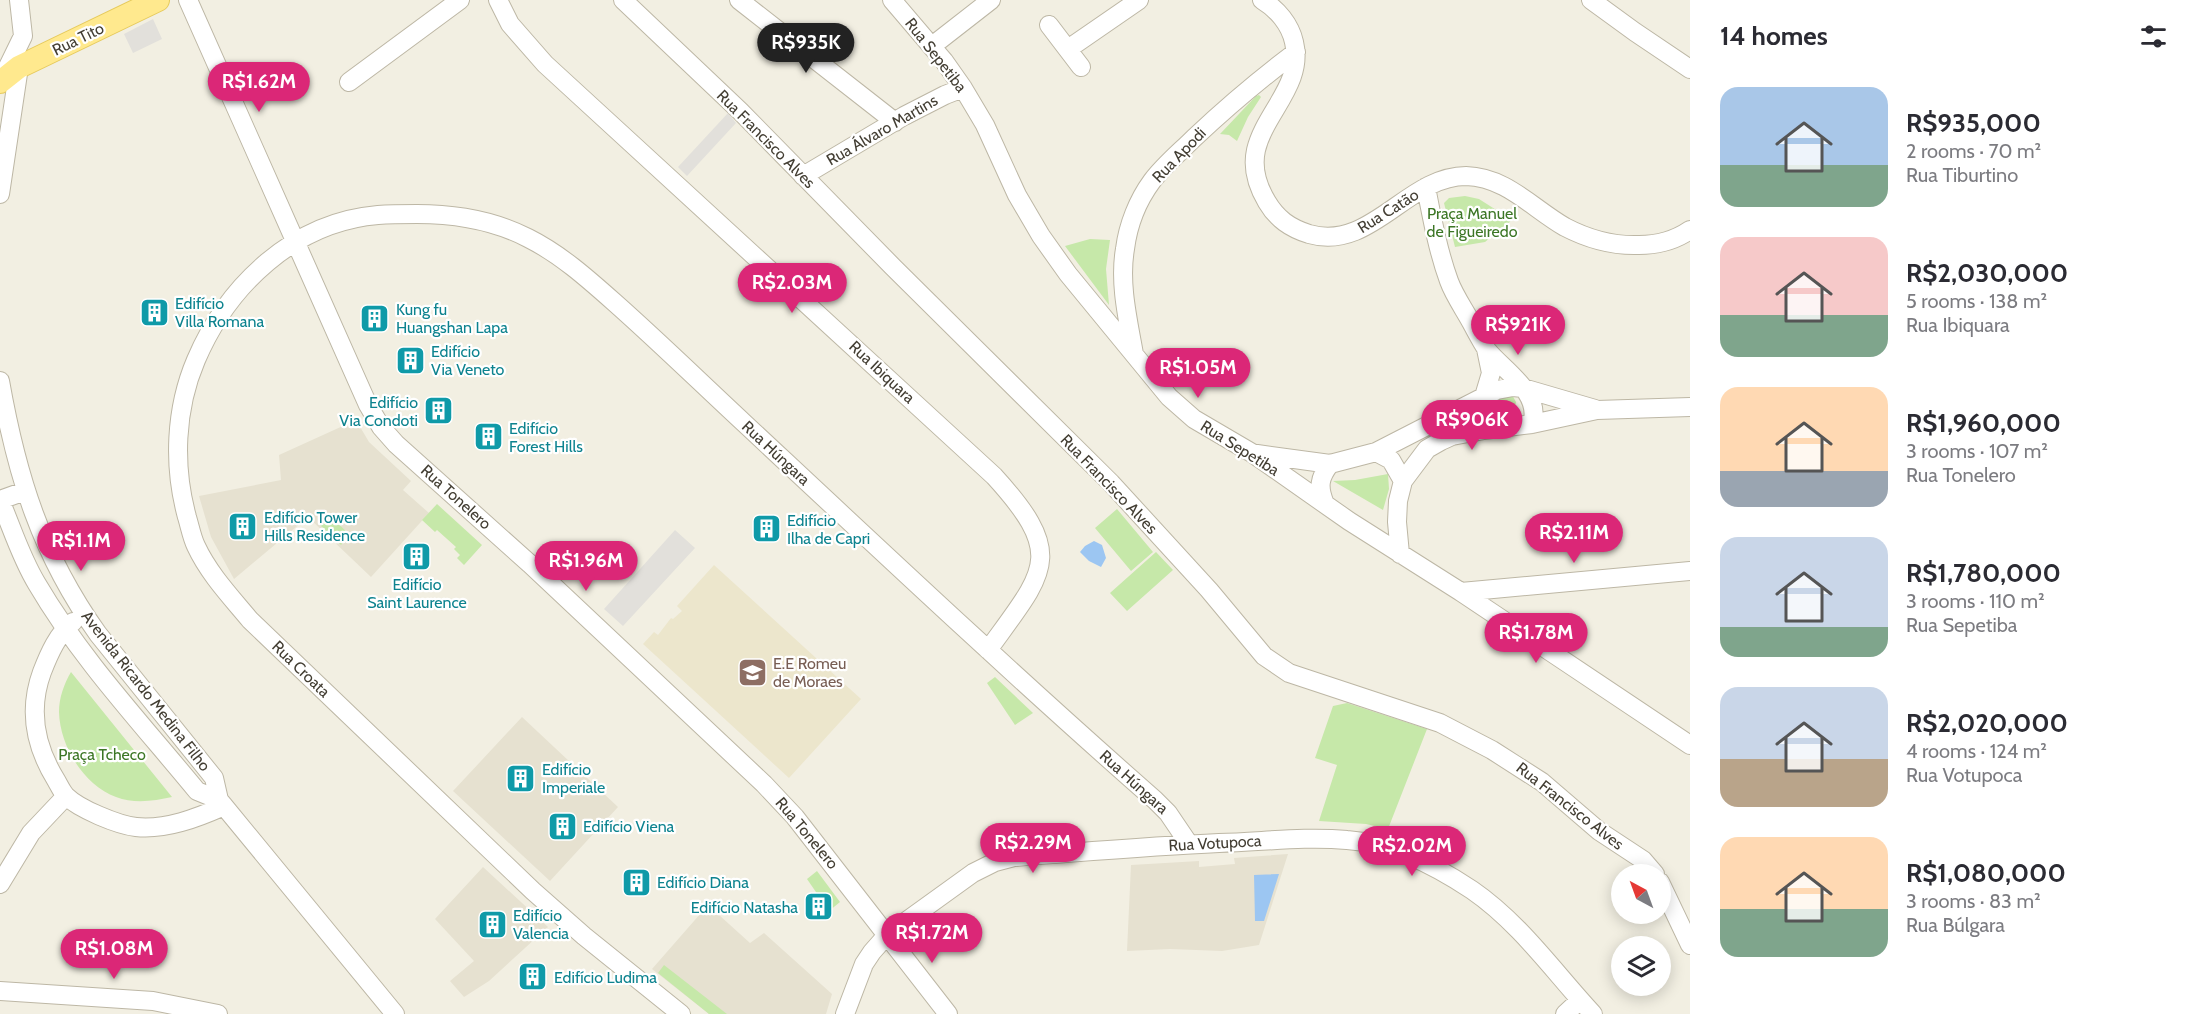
<!DOCTYPE html>
<meta charset="utf-8">
<style>
:root{--surface:#fff;--page:#f7f7f7;--text:#2b2b33;--muted:#7c7c81;--accent:#db2777}
body{margin:0;font-family:Cabin,sans-serif;background:var(--page);color:var(--text);height:100vh;display:flex;flex-direction:column;font-size:22px;white-space:nowrap}
*{box-sizing:border-box;margin:0}
p{font-size:20px;color:var(--muted)}
.icon{flex:none;width:33px;height:33px;fill:none;stroke:currentColor;stroke-width:2;stroke-linecap:round;stroke-linejoin:round}
.map{position:relative;flex:1;overflow:hidden}
.panel{display:flex;flex-direction:column;background:var(--surface);width:510px}
.panel>*{flex:none}
.needle{width:39px;rotate:319deg}
.tools{position:absolute;left:1611px;top:864px;display:grid;gap:12px}
.tools a{display:grid;place-items:center;width:60px;height:60px;border-radius:50%;background:var(--surface);box-shadow:0 3px 15px #0003;font-size:30px}
.price{position:absolute;translate:-50% -51px;padding:0 14px;border-radius:21px;background:var(--accent);color:#fff;font-size:20px;line-height:39px;filter:drop-shadow(0 2px 3px #0008)}
.price::after{content:'';position:absolute;left:50%;top:36px;width:18px;height:14px;margin-left:-9px;background:inherit;clip-path:polygon(0 0,100% 0,50% 100%)}
.price.current{background:#222;color:#fff}
ul{padding:0;list-style:none}
li{display:flex;align-items:center;gap:18px;height:150px;padding:0 30px}
li span{display:grid;place-items:center;flex:none;width:168px;height:120px;border-radius:18px;color:#555}
li>.icon{margin-inline-start:auto}
span .icon{width:72px;height:72px;fill:#fffc;stroke-width:1}
li b{font-size:26px}
h2{display:flex;justify-content:space-between;align-items:center;height:72px;padding:0 30px;font-size:26px}
main{display:flex;flex:1;min-height:0}
.map>svg:first-child{display:block}
.residential{fill:#e6e1d0}
.education{fill:#ece6cc}
.green{fill:#c6e8a9}
.parking{fill:#e2e0db}
.water{fill:#9cc6f2}
.lines{fill:none;stroke-linecap:round;stroke-linejoin:round}
.minor-casing{stroke:#bdb7a5;stroke-width:20}
.major-casing{stroke:#e6ca5c;stroke-width:24}
.minor{stroke:#fff;stroke-width:18}
.major{stroke:#ffe98e;stroke-width:22}
.labels{text-anchor:middle;dominant-baseline:central;stroke-width:4.5;stroke-linejoin:round;paint-order:stroke}
.street-label{font-size:16px;fill:#433e33;stroke:#fff}
.park-label{font-size:16px;fill:#3c7625;stroke:#fff}
.culture-label{font-size:16px;fill:#0d838f;stroke:#fff;text-anchor:start}
.education-label{font-size:16px;fill:#785e54;stroke:#fff;text-anchor:start}
</style>
<main>
<div class="map">
<svg width="1690" height="1014" viewBox="0 0 1690 1014">
<rect width="100%" height="100%" fill="#f2efe2"/>
<!-- residential -->
<path class="residential" d="M356 420 369 442 411 481 403 490 429 513 371 577 308 517 234 579 211 537 199 496 281 480 279 455Z
M522 717 618 807 550 881 453 791Z
M1288 854 1259 945 1222 951 1170 949 1127 951 1131 865 1199 861V867L1235 864 1234 858Z
M483 867 548 927 489 981 464 997 450 981 474 961 435 919Z
M708 905 750 943 764 933 832 994 826 1014H709L652 969Z"/>
<!-- education -->
<path class="education" d="M714 565 861 699 789 778 643 644 654 632 658 635 671 618 673 619 682 611 677 606Z"/>
<!-- green -->
<path class="green" d="M1259 95 1261 97 1248 117 1237 141 1229 135 1220 134 1256 96Z
M1465 196 1479 199 1512 220 1485 242 1455 247 1444 203 1449 198Z
M1090 239 1110 240 1106 269 1109 305 1065 246Z
M1506 391 1511 393 1516 402 1514 414 1510 417 1490 419 1486 415V409Z
M1388 474 1389 489 1383 510 1333 481 1355 480Z
M437 504 482 545 464 565 457 558 460 555 454 549 456 547 437 530 435 532 422 520Z
M1117 509 1153 552 1131 571 1095 528Z
M329 515 350 535 341 545 320 525Z
M1156 552 1173 570 1127 611 1110 593Z
M71 672 172 797C154 801 134 804 116 797 84 785 60 747 59 712 59 698 64 684 71 672Z
M995 677 1033 713 1015 725 987 683Z
M1347 703 1427 729 1388 829 1366 824 1319 821 1337 765 1315 758 1333 706Z
M817 871 840 902 829 911 807 879Z
M664 965 727 1014H709L658 973Z"/>
<!-- parking -->
<path class="parking" d="M153 19 162 39 133 53 124 34Z
M728 113 736 123 687 176 678 167Z
M675 530 695 548 623 626 604 609Z"/>
<!-- water -->
<path class="water" d="M1094 541 1102 545 1106 558 1101 567 1089 561 1080 552 1085 546Z
M1279 874 1264 921H1255L1254 875Z"/>
<g class="lines">
<defs>
<path id="minor" d="M188 0 368 405 381 427 396 444 530 564 764 784 795 817 948 1014
M498 0 510 24 545 64 994 476C1067 556 1045 571 988 650
M623 0 740 111 893 267 1111 483 1209 590 1264 656 1289 673 1440 723 1492 750 1542 782 1599 831 1643 860 1655 874
M739 0 895 122
M892 0 944 61 963 88 985 125 1017 195 1041 236 1068 274 1169 397 1194 419 1252 453 1349 521 1461 592 1690 745
M1262 0C1277 9 1290 24 1294 42 1304 84 1265 112 1256 150 1252 168 1258 187 1267 202 1277 219 1290 228 1309 234 1371 252 1407 176 1466 176 1506 177 1532 208 1565 227 1588 239 1613 246 1639 245 1657 245 1674 241 1690 230
M1591 0 1635 32 1690 69
M1049 25 1081 67
M932 46 991 0
M1068 49 1139 0
M3 77 23 36 19 0
M349 82 460 0
M803 176 904 116 945 95 963 88
M1426 187C1432 218 1438 251 1449 281 1454 295 1464 309 1471 322 1476 331 1481 341 1487 350 1504 371 1542 393 1532 424
M0 194 19 67
M1134 354C1128 320 1119 283 1125 249 1128 225 1138 200 1152 181 1164 165 1180 152 1194 138 1227 107 1260 79 1296 52
M0 381C17 477 41 554 98 634L214 778 219 800
M1484 430 1479 413 1491 373 1486 349
M1376 452 1391 460 1403 481
M1257 454 1330 464
M25 491 0 500C12 528 21 558 37 584 81 659 142 724 197 791L219 800 224 806 395 1014
M1325 504C1318 487 1319 478 1330 464L1376 452 1497 390 1513 387 1523 388 1595 409
M1400 554 1397 522 1398 501 1403 481 1427 449 1441 441 1452 436 1484 430 1532 424 1597 410 1690 407
M1461 592 1690 571
M73 622C58 633 49 654 42 672 28 710 35 746 56 780 59 785 62 792 66 796 79 809 118 825 136 827 166 830 197 818 224 806
M1660 882 1690 945
M0 884 31 833 66 796
M0 991 153 1001 218 1014
M681 1014 584 936 533 891 250 620C231 597 209 574 196 546 192 538 190 527 187 517 173 466 175 409 196 360 228 285 294 222 378 215 391 214 404 214 417 214 455 214 493 220 528 238 560 254 587 278 614 302 658 341 700 382 743 422 879 549 1015 677 1155 800L1168 813 1189 844
M845 1014 864 964 872 952 887 935 973 873 995 862 1014 857C1083 852 1151 846 1219 843 1262 842 1304 836 1347 840 1391 843 1436 866 1472 890 1520 923 1554 972 1593 1014
M1565 1014 1580 1000"/>
<path id="major" d="M0 82 19 67 158 0"/>
</defs>
<!-- minor casing -->
<use href="#minor" class="minor-casing"/>
<!-- major casing -->
<use href="#major" class="major-casing"/>
<!-- minor -->
<use href="#minor" class="minor"/>
<!-- major -->
<use href="#major" class="major"/>
</g>
<!-- icons -->
<defs>
<symbol id="building-square" viewBox="-11 -11 22 22"><rect x="-9" y="-9" width="18" height="18" rx="4" fill="#0f9aa8" stroke="#fff"/><path d="M-4-6H4V6H1V3H-1V6H-4ZM-2.5-4.3h1.7v1.8h-1.7ZM.8-4.3h1.7v1.8H.8ZM-2.5-1h1.7V.8h-1.7ZM.8-1h1.7V.8H.8Z" fill="#fff"/></symbol>
<symbol id="school-square" viewBox="-11 -11 22 22"><rect x="-9" y="-9" width="18" height="18" rx="4" fill="#8d6e63" stroke="#fff"/><path d="M0-5L7-2L0 1L-7-2ZM-4 1L0 2.5L4 1V4Q0 6-4 4Z" fill="#fff"/></symbol>
</defs>
<g fill-rule="evenodd">
<use href="#building-square" x="138" y="296" width="33" height="33"/>
<use href="#building-square" x="358" y="302" width="33" height="33"/>
<use href="#building-square" x="394" y="344" width="33" height="33"/>
<use href="#building-square" x="422" y="394" width="33" height="33"/>
<use href="#building-square" x="472" y="420" width="33" height="33"/>
<use href="#building-square" x="226" y="510" width="33" height="33"/>
<use href="#building-square" x="750" y="512" width="33" height="33"/>
<use href="#building-square" x="400" y="540" width="33" height="33"/>
<use href="#school-square" x="736" y="656" width="33" height="33"/>
<use href="#building-square" x="504" y="762" width="33" height="33"/>
<use href="#building-square" x="546" y="810" width="33" height="33"/>
<use href="#building-square" x="620" y="866" width="33" height="33"/>
<use href="#building-square" x="802" y="890" width="33" height="33"/>
<use href="#building-square" x="476" y="908" width="33" height="33"/>
<use href="#building-square" x="516" y="960" width="33" height="33"/>
</g>
<g class="labels">
<!-- street labels -->
<g class="street-label">
<text transform="translate(78 39) rotate(-26)">Rua Tito</text>
<text transform="translate(936 55) rotate(52)">Rua Sepetiba</text>
<text transform="translate(882 130) rotate(-30)">Rua Álvaro Martins</text>
<text transform="translate(766 139) rotate(45)">Rua Francisco Alves</text>
<text transform="translate(1179 155) rotate(-46)">Rua Apodi</text>
<text transform="translate(1388 211) rotate(-32)">Rua Catão</text>
<text transform="translate(882 372) rotate(43)">Rua Ibiquara</text>
<text transform="translate(1240 448) rotate(32)">Rua Sepetiba</text>
<text transform="translate(776 453) rotate(43)">Rua Húngara</text>
<text transform="translate(1109 484) rotate(46)">Rua Francisco Alves</text>
<text transform="translate(456 497) rotate(42)">Rua Tonelero</text>
<text transform="translate(301 669) rotate(44)">Rua Croata</text>
<text transform="translate(146 691) rotate(52)">Avenida Ricardo Medina Filho</text>
<text transform="translate(1134 782) rotate(42)">Rua Húngara</text>
<text transform="translate(1570 806) rotate(38)">Rua Francisco Alves</text>
<text transform="translate(807 833) rotate(50)">Rua Tonelero</text>
<text transform="translate(1215 843) rotate(-3)">Rua Votupoca</text>
</g>
<!-- park labels -->
<g class="park-label">
<text x="1472" y="213">Praça Manuel<tspan x="1472" dy="18">de Figueiredo</tspan></text>
<text x="102" y="754">Praça Tcheco</text>
</g>
<!-- culture labels -->
<g class="culture-label">
<text x="175" y="303">Edifício<tspan x="175" dy="18">Villa Romana</tspan></text>
<text x="396" y="309">Kung fu<tspan x="396" dy="18">Huangshan Lapa</tspan></text>
<text x="431" y="351">Edifício<tspan x="431" dy="18">Via Veneto</tspan></text>
<text x="418" y="402" text-anchor="end">Edifício<tspan x="418" dy="18">Via Condoti</tspan></text>
<text x="509" y="428">Edifício<tspan x="509" dy="18">Forest Hills</tspan></text>
<text x="264" y="517">Edifício Tower<tspan x="264" dy="18">Hills Residence</tspan></text>
<text x="787" y="520">Edifício<tspan x="787" dy="18">Ilha de Capri</tspan></text>
<text x="417" y="584" text-anchor="middle">Edifício<tspan x="417" dy="18">Saint Laurence</tspan></text>
<text x="542" y="769">Edifício<tspan x="542" dy="18">Imperiale</tspan></text>
<text x="583" y="826">Edifício Viena</text>
<text x="657" y="882">Edifício Diana</text>
<text x="798" y="907" text-anchor="end">Edifício Natasha</text>
<text x="513" y="915">Edifício<tspan x="513" dy="18">Valencia</tspan></text>
<text x="554" y="977">Edifício Ludima</text>
</g>
<!-- education labels -->
<g class="education-label">
<text x="773" y="663">E.E Romeu<tspan x="773" dy="18">de Moraes</tspan></text>
</g>
</g>
</svg>
<div class="tools">
<a><svg class="needle" viewBox="-14 -14 28 28"><path d="M0-13l5 13h-10z" fill="#e53935"/><path d="M0 13l5-13h-10z" fill="#7c7c81"/></svg></a>
<a><svg class="icon" aria-label="layers" viewBox="0 0 24 24"><path d="M12 4l9 5-9 5-9-5zM3 14l9 5 9-5"/></svg></a>
</div>
<b class="price current" style="left:806px;top:74px">R$935K</b>
<b class="price" style="left:259px;top:113px">R$1.62M</b>
<b class="price" style="left:792px;top:314px">R$2.03M</b>
<b class="price" style="left:1518px;top:356px">R$921K</b>
<b class="price" style="left:1198px;top:399px">R$1.05M</b>
<b class="price" style="left:1472px;top:451px">R$906K</b>
<b class="price" style="left:1574px;top:564px">R$2.11M</b>
<b class="price" style="left:81px;top:572px">R$1.1M</b>
<b class="price" style="left:586px;top:592px">R$1.96M</b>
<b class="price" style="left:1536px;top:664px">R$1.78M</b>
<b class="price" style="left:1033px;top:874px">R$2.29M</b>
<b class="price" style="left:1412px;top:877px">R$2.02M</b>
<b class="price" style="left:932px;top:964px">R$1.72M</b>
<b class="price" style="left:114px;top:980px">R$1.08M</b>
</div>
<section class="panel">
<h2>14 homes<svg class="icon" aria-label="filters" viewBox="0 0 24 24"><path d="M4 7h16M4 17h16"/><circle cx="9" cy="7" r="2"/><circle cx="15" cy="17" r="2"/></svg></h2>
<ul>
<li><span style="background:linear-gradient(#a9c7e8 65%,#7fa58c 0)"><svg class="icon" aria-label="home" viewBox="0 0 24 24"><path d="M3 11l9-7 9 7M6 9v11h12V9"/></svg></span><div><b>R$935,000</b><p>2 rooms · 70 m²</p><p>Rua Tiburtino</p></div></li>
<li><span style="background:linear-gradient(#f6c9c9 65%,#7fa58c 0)"><svg class="icon" aria-label="home" viewBox="0 0 24 24"><path d="M3 11l9-7 9 7M6 9v11h12V9"/></svg></span><div><b>R$2,030,000</b><p>5 rooms · 138 m²</p><p>Rua Ibiquara</p></div></li>
<li><span style="background:linear-gradient(#ffd9b3 70%,#9aa5b1 0)"><svg class="icon" aria-label="home" viewBox="0 0 24 24"><path d="M3 11l9-7 9 7M6 9v11h12V9"/></svg></span><div><b>R$1,960,000</b><p>3 rooms · 107 m²</p><p>Rua Tonelero</p></div></li>
<li><span style="background:linear-gradient(#c9d6e8 75%,#7fa58c 0)"><svg class="icon" aria-label="home" viewBox="0 0 24 24"><path d="M3 11l9-7 9 7M6 9v11h12V9"/></svg></span><div><b>R$1,780,000</b><p>3 rooms · 110 m²</p><p>Rua Sepetiba</p></div></li>
<li><span style="background:linear-gradient(#c9d6e8 60%,#b9a48a 0)"><svg class="icon" aria-label="home" viewBox="0 0 24 24"><path d="M3 11l9-7 9 7M6 9v11h12V9"/></svg></span><div><b>R$2,020,000</b><p>4 rooms · 124 m²</p><p>Rua Votupoca</p></div></li>
<li><span style="background:linear-gradient(#ffd9b3 60%,#7fa58c 0)"><svg class="icon" aria-label="home" viewBox="0 0 24 24"><path d="M3 11l9-7 9 7M6 9v11h12V9"/></svg></span><div><b>R$1,080,000</b><p>3 rooms · 83 m²</p><p>Rua Búlgara</p></div></li>
</ul>
</section>
</main>
